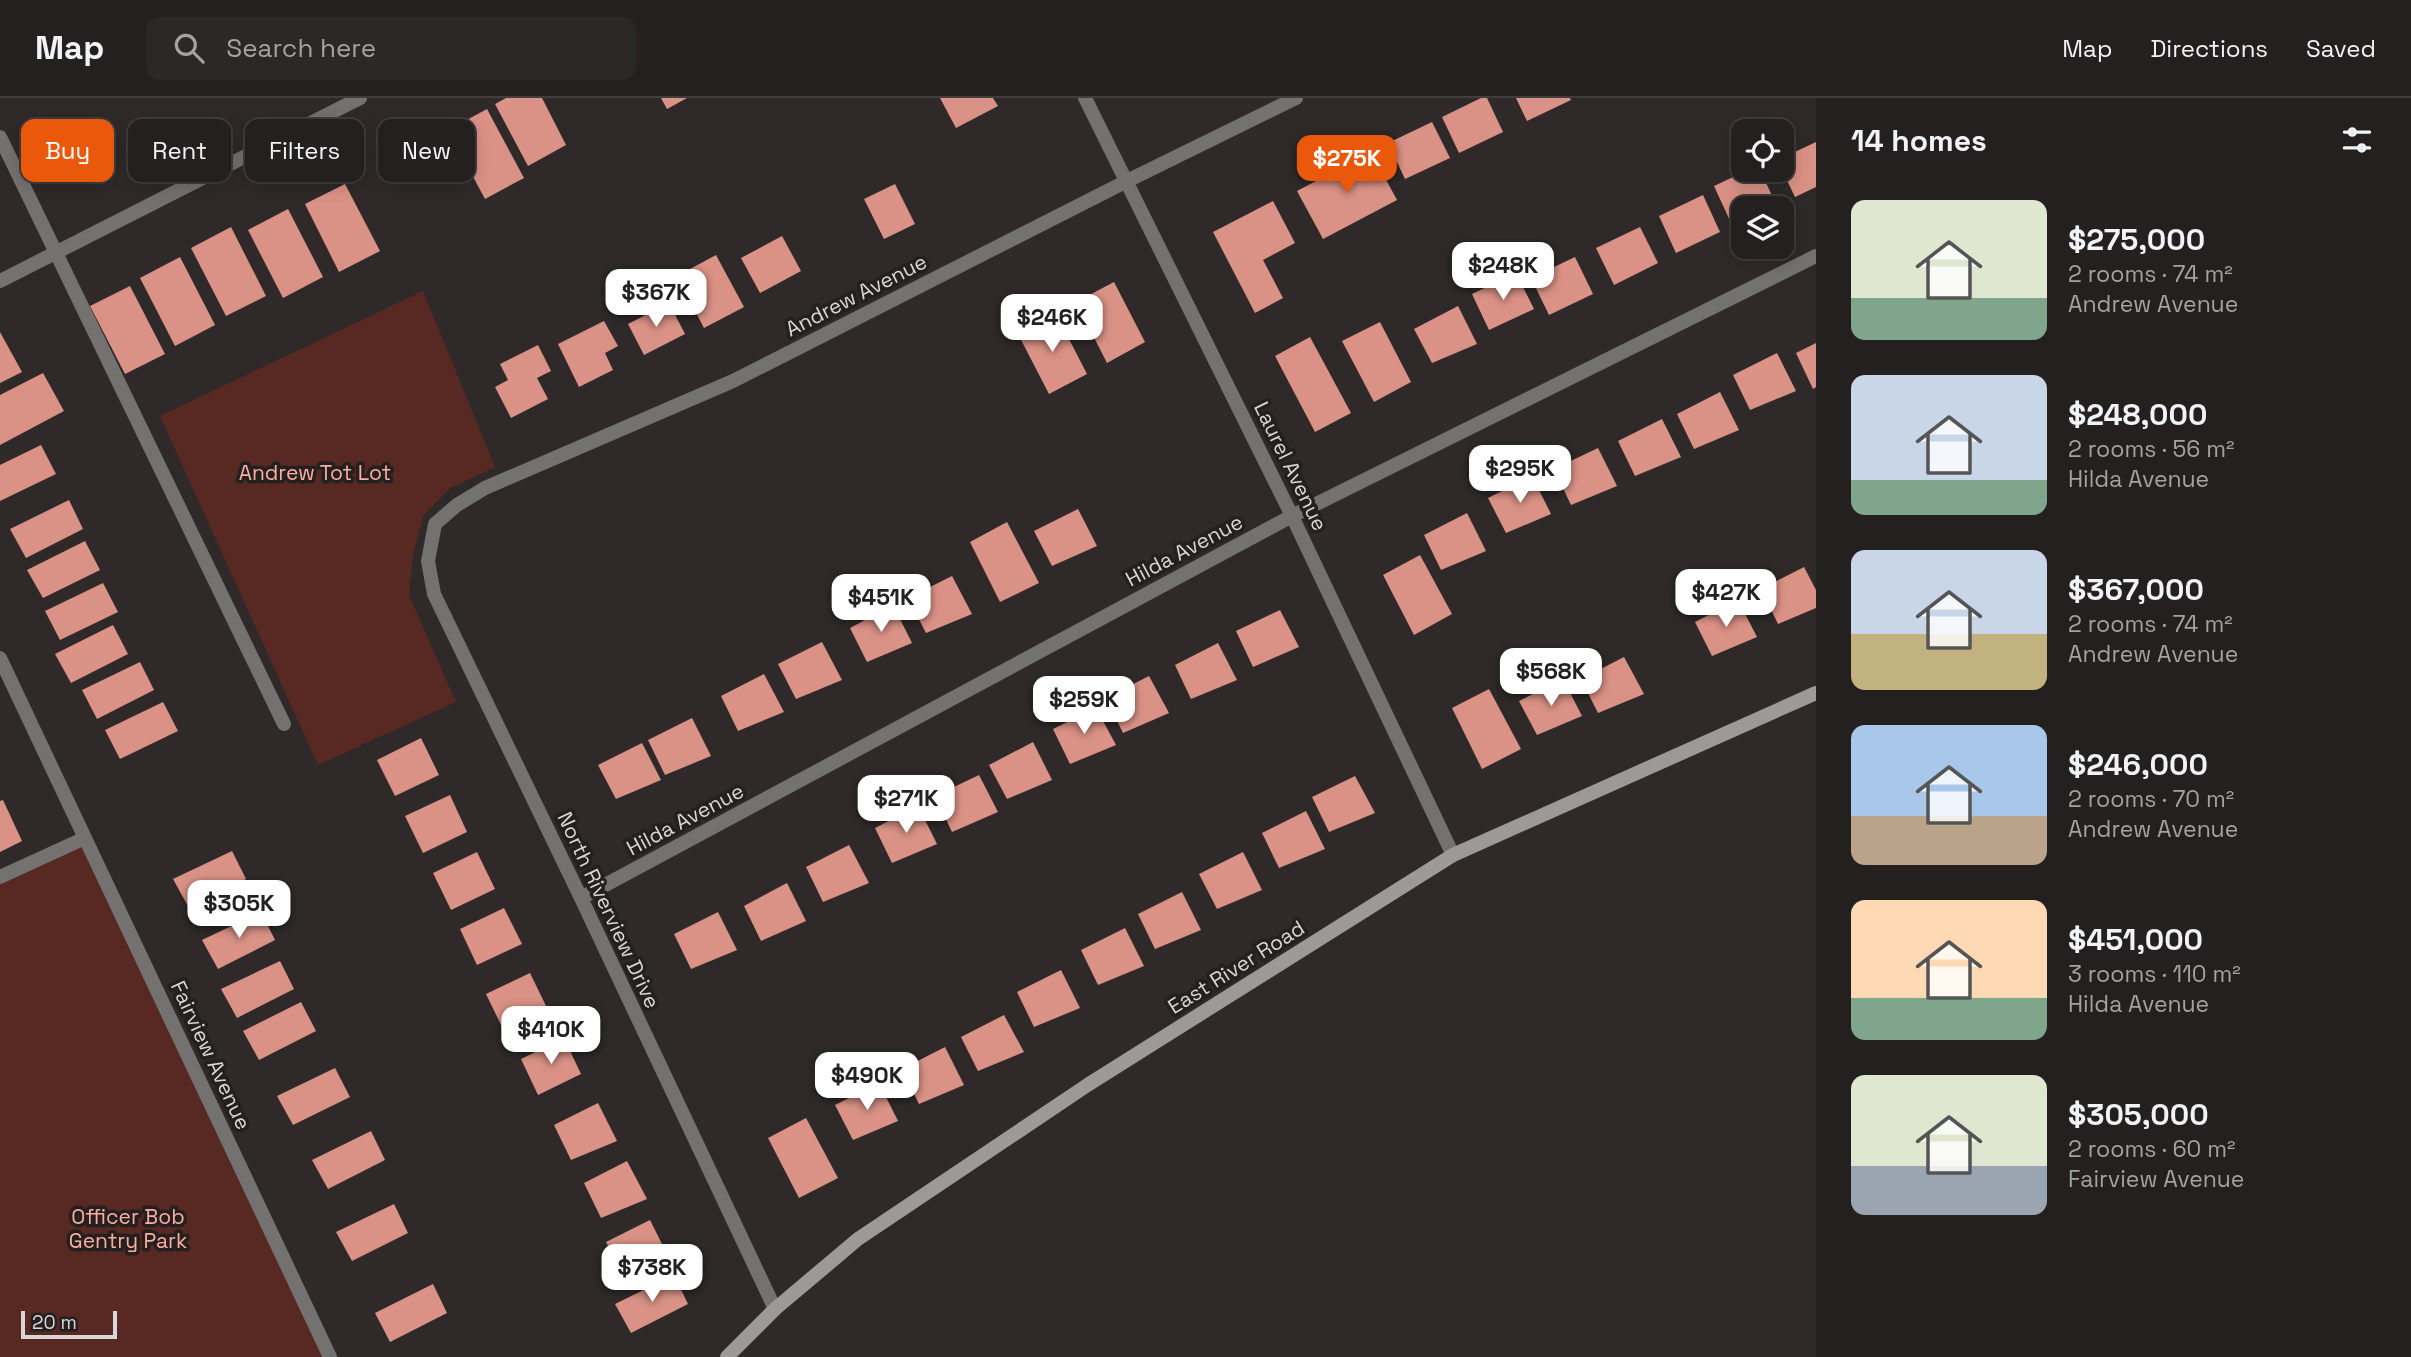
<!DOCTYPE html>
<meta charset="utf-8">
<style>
:root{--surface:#23201f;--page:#2b2828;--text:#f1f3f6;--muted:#a3a3a4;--line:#403e3d;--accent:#ea580c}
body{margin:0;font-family:"Space Grotesk",sans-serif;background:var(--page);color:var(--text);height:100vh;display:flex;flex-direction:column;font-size:26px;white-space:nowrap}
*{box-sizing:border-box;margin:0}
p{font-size:23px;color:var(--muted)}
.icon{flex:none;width:38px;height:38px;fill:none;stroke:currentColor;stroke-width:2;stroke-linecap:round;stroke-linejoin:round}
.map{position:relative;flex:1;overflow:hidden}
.drawer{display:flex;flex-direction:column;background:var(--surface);width:595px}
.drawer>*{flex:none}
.banner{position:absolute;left:21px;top:21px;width:665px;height:63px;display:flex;gap:14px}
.controls{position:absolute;left:1731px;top:21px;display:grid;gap:14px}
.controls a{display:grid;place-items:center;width:63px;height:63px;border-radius:14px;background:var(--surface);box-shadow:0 4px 18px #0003,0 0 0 2px var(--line);font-size:35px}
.scale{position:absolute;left:21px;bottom:18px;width:96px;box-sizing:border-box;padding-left:7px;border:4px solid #d9d6d6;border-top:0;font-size:19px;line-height:24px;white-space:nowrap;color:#d9d6d6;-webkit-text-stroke:5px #252020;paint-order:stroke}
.price{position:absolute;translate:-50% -60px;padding:0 16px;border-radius:14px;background:#fff;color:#222;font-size:23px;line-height:46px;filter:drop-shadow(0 2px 4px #0008)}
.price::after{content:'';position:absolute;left:50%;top:42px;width:21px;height:16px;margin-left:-10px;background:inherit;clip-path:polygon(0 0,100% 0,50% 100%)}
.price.current{background:var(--accent);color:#fff}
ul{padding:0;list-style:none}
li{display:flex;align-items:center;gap:21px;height:175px;padding:0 35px}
li span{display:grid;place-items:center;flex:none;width:196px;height:140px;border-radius:14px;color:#555}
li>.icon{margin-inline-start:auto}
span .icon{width:84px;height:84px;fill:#fffc;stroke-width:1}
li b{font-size:30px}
h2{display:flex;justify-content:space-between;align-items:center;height:84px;padding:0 35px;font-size:30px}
.pill{padding:0 24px;border-radius:14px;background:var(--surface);box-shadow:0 4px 18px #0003,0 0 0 2px var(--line);font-size:24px;line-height:63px}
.pill.current{background:var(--accent);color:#fff}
header{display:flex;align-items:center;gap:42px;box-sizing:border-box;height:98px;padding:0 35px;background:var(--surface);border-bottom:2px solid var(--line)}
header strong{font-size:33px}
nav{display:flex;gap:38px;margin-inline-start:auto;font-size:24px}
.search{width:490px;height:63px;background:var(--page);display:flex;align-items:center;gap:18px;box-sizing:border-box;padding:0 24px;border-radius:14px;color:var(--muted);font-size:26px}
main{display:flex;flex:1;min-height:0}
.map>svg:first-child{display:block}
.green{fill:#572922}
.building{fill:#db9286}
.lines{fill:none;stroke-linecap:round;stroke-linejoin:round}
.lane{stroke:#747171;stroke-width:14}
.street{stroke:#747171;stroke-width:14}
.secondary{stroke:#9d9998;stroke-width:14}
.labels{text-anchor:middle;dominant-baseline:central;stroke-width:7;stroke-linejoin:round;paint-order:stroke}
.street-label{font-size:21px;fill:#d9d6d6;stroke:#252020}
.park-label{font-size:21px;fill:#fdada0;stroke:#252020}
</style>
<header>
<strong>Map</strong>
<div class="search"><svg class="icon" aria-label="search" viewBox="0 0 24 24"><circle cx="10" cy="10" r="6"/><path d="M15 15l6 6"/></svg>Search here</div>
<nav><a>Map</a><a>Directions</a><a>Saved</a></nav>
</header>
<main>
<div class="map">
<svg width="1816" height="1259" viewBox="0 0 1816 1259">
<rect width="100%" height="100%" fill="#2f2a29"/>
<!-- green -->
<path class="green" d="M423 193 495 369 450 390 423 418 413 457 409 497 456 604 318 667 160 318Z
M85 740 330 1259H0V779Z"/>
<!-- building -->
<path class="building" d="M506 0H542L566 47 528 68 495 6Z
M661 0H687L667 11Z
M940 0H993L998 8 956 30Z
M1481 0H1487L1503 34 1459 55 1442 19Z
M1516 0H1570L1571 2 1527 23Z
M487 11 524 80 485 101 448 32Z
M1432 24 1450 60 1405 81 1388 45Z
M1816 44V89L1795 99 1782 72V60Z
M1371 54 1397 102 1323 141 1297 93Z
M1748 72H1760L1775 104 1762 110H1743V119L1731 125 1714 88Z
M345 86 380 153 339 174 305 106Z
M895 86 915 126 884 141 864 101Z
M1703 97 1720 134 1676 155 1659 118Z
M1273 103 1295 145 1263 162 1283 200 1255 215 1213 134Z
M288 111 323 179 283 200 248 132Z
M231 129 266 198 226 218 191 150Z
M1640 129 1658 165 1614 187 1596 150Z
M782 138 801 173 760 195 741 160Z
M716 157 744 209 704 230 677 178Z
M180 159 215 227 175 248 140 180Z
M1575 159 1593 196 1549 217 1531 180Z
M1516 175 1534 211 1489 232 1472 196Z
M1114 184 1145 244 1107 265 1076 204Z
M130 188 165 256 125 276 90 208Z
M669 205 685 236 644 257 628 226Z
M1458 208 1477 246 1432 265 1414 231Z
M1056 216 1087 276 1049 296 1018 236Z
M604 223 618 248 605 255 613 272 579 289 558 246Z
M1380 224 1411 284 1374 304 1342 243Z
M0 234 22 274 0 285Z
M1310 239 1351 315 1315 334 1275 258Z
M1816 245V289L1813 291 1796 255Z
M538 247 551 273 537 280 548 301 511 320 495 289 508 282 500 266Z
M1777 255 1796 293 1750 312 1733 277Z
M43 275 64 313 0 347V297Z
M1720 294 1739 332 1694 351 1677 316Z
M1662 321 1681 359 1635 378 1618 343Z
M41 347 56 376 0 403V367Z
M1598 350 1617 388 1571 407 1554 371Z
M1532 378 1551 416 1506 435 1488 400Z
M69 402 83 431 26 460 10 431Z
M1078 411 1097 448 1052 468 1034 433Z
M1467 415 1486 453 1441 472 1424 437Z
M1007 424 1039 485 1000 504 970 444Z
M85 443 100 472 43 500 27 472Z
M1420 457 1452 516 1414 537 1383 477Z
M1804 469 1816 492V510L1778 526 1761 491Z
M952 478 972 516 926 535 908 500Z
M103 485 118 514 60 542 45 513Z
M1738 502 1757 539 1712 558 1695 524Z
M893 507 912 545 867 564 850 530Z
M1280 512 1299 549 1253 569 1236 533Z
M113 527 128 556 71 585 55 556Z
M822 544 842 582 796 601 778 566Z
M1218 545 1237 582 1191 601 1175 567Z
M1624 559 1644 596 1598 615 1581 581Z
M140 564 154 592 97 621 82 592Z
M764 576 784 614 738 633 721 598Z
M1149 578 1169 615 1123 635 1106 600Z
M1563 581 1582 618 1537 637 1519 603Z
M1489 591 1521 651 1482 671 1452 610Z
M163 604 178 633 120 661 105 632Z
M1096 610 1116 647 1070 666 1053 631Z
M692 620 711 658 665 677 648 642Z
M421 640 439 677 395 698 377 662Z
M1033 644 1052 682 1007 701 989 667Z
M642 645 661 682 616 701 598 667Z
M979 677 998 714 952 734 935 698Z
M1355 678 1375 715 1329 734 1312 699Z
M450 697 467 734 423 755 405 718Z
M3 702 22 743 0 754V703Z
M918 708 937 746 892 765 875 730Z
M1306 713 1325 751 1279 770 1262 735Z
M849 747 869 785 823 804 806 769Z
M232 753 246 781 189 810 173 781Z
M477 754 495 791 451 812 433 775Z
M1243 754 1262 792 1217 811 1199 776Z
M787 785 806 823 761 843 744 808Z
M1182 794 1201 832 1155 851 1138 816Z
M504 810 522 846 477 867 460 831Z
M261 814 275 842 218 871 202 842Z
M718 814 737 852 691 871 674 836Z
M1125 830 1144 868 1098 887 1081 852Z
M280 863 294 891 237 920 221 891Z
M1061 872 1080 910 1034 929 1017 894Z
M530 875 547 910 503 931 486 896Z
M301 904 316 933 259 962 243 933Z
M1004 917 1024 954 978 973 961 939Z
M564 940 581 976 538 997 521 961Z
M945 949 964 987 919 1006 902 971Z
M335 970 350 999 293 1027 277 998Z
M879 985 898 1023 853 1042 835 1007Z
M598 1005 617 1043 571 1062 554 1027Z
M806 1020 838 1080 799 1100 768 1040Z
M371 1033 385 1062 328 1091 312 1062Z
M627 1063 647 1101 601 1120 584 1085Z
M394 1106 408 1135 352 1163 336 1134Z
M650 1122 669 1160 624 1179 606 1144Z
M674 1177 688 1206 631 1235 615 1206Z
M433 1186 447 1215 390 1244 375 1215Z"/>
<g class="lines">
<!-- lane -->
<path class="lane" d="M0 39 284 626"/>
<!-- street -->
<path class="street" d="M1085 0 1292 418 1453 757
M0 183 360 0
M0 560 330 1259
M0 779 85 740
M581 800 1292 418 1816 158
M775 1211 581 800 434 496 428 463 435 426 457 407 485 390 733 283 1127 83 1296 0"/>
<!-- secondary -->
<path class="secondary" d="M727 1259 775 1211 858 1141 1089 986 1453 757 1816 595"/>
</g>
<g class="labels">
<!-- street labels -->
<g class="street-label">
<text transform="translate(856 197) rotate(-27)">Andrew Avenue</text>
<text transform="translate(1291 368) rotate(64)">Laurel Avenue</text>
<text transform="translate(1184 452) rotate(-28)">Hilda Avenue</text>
<text transform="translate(685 721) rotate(-28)">Hilda Avenue</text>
<text transform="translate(609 812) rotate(65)">North Riverview Drive</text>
<text transform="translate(1236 869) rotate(-32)">East River Road</text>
<text transform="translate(211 957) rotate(65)">Fairview Avenue</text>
</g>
<!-- park labels -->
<g class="park-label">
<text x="315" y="374">Andrew Tot Lot</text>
<text x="128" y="1118">Officer Bob<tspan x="128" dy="24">Gentry Park</tspan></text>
</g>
</g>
</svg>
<div class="controls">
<a><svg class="icon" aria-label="locate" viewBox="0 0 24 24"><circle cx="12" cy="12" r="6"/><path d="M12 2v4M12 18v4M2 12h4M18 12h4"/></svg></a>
<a><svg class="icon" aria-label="layers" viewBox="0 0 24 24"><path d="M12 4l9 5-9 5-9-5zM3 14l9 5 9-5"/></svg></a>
</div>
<div class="scale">20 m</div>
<b class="price current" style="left:1347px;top:97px">$275K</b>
<b class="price" style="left:1503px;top:204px">$248K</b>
<b class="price" style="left:656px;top:231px">$367K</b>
<b class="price" style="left:1052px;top:256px">$246K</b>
<b class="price" style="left:1520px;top:407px">$295K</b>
<b class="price" style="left:1726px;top:531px">$427K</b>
<b class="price" style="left:881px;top:536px">$451K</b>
<b class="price" style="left:1551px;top:610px">$568K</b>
<b class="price" style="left:1084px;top:638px">$259K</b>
<b class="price" style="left:906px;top:737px">$271K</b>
<b class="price" style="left:239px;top:842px">$305K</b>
<b class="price" style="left:551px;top:968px">$410K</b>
<b class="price" style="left:867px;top:1014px">$490K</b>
<b class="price" style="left:652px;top:1206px">$738K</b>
<div class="banner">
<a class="pill current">Buy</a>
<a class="pill">Rent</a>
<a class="pill">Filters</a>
<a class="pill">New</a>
</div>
</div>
<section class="drawer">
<h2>14 homes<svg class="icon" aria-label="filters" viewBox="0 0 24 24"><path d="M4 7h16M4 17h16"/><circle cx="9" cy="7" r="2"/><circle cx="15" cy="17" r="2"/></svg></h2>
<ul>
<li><span style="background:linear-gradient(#dfe7d0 70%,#7fa58c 0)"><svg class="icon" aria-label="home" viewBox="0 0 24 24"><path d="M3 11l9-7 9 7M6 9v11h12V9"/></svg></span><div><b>$275,000</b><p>2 rooms · 74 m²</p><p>Andrew Avenue</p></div></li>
<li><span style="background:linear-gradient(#c9d6e8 75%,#7fa58c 0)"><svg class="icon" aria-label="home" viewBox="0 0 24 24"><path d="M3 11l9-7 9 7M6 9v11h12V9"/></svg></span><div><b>$248,000</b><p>2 rooms · 56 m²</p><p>Hilda Avenue</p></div></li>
<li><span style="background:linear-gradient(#c9d6e8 60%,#c2b280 0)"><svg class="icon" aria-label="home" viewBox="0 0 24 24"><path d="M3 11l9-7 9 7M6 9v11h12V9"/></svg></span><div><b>$367,000</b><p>2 rooms · 74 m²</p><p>Andrew Avenue</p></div></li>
<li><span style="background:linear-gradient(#a9c7e8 65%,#b9a48a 0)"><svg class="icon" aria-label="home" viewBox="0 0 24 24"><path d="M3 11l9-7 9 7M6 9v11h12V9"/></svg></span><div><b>$246,000</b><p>2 rooms · 70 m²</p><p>Andrew Avenue</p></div></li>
<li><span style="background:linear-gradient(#ffd9b3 70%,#7fa58c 0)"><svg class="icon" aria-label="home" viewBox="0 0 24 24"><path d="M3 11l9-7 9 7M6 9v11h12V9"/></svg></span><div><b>$451,000</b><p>3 rooms · 110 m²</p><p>Hilda Avenue</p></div></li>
<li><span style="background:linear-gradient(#dfe7d0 65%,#9aa5b1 0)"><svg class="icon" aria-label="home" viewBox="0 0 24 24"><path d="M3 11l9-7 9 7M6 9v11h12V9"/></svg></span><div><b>$305,000</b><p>2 rooms · 60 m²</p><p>Fairview Avenue</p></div></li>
</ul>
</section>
</main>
